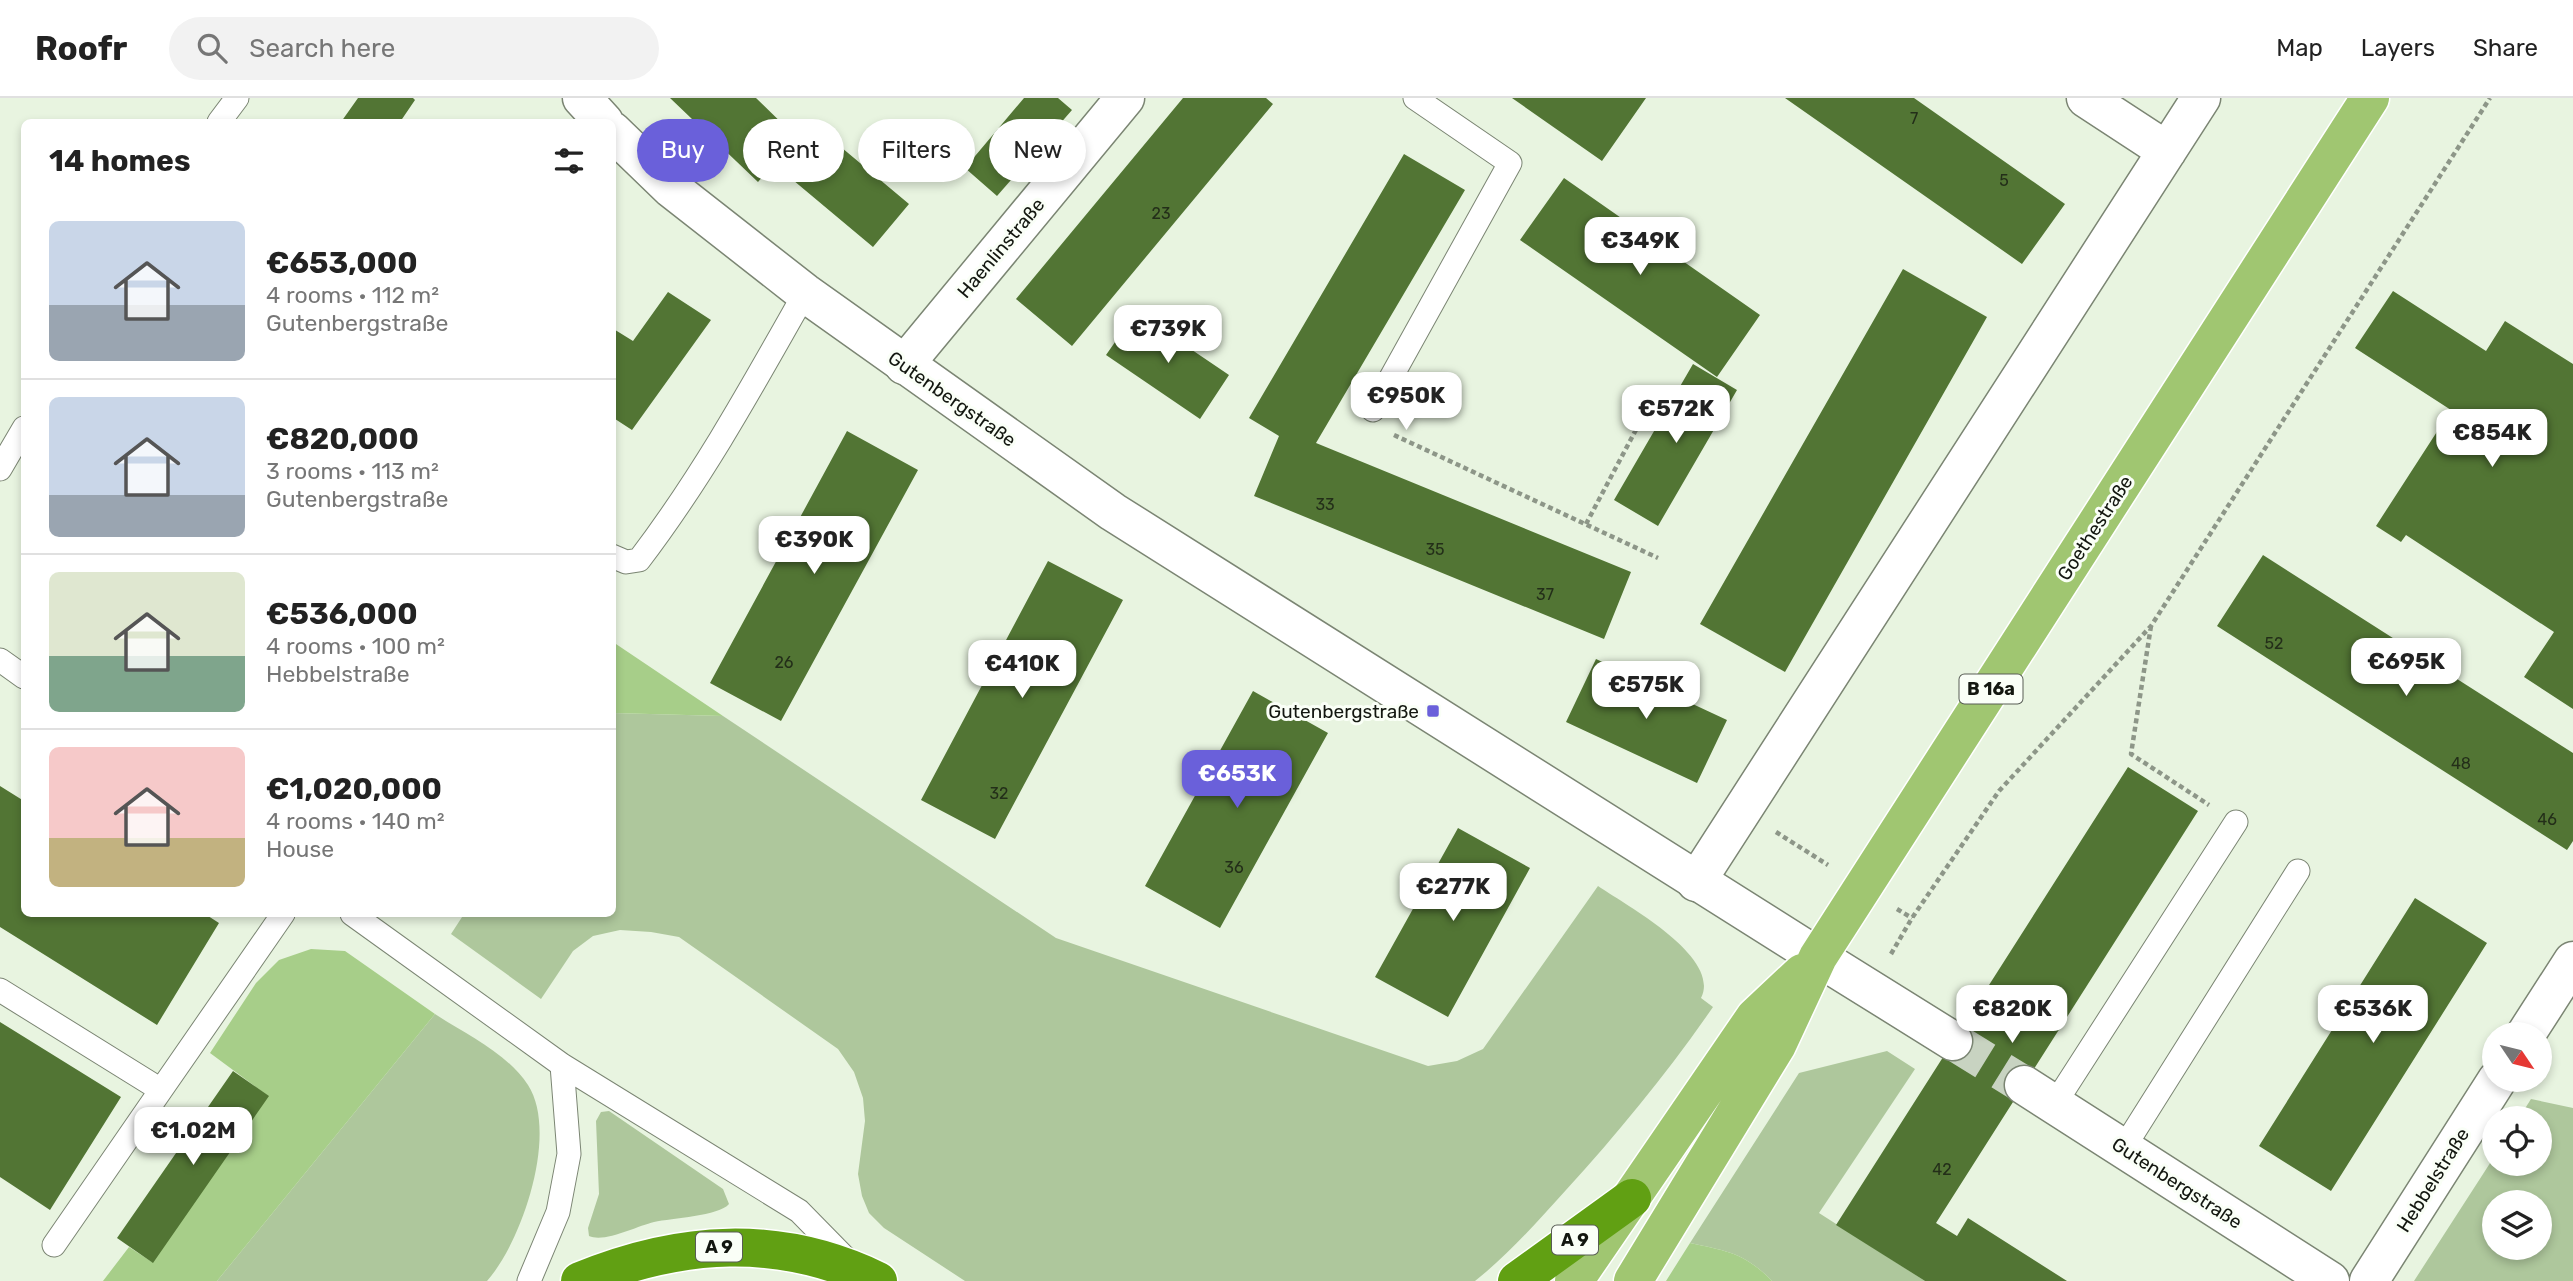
<!DOCTYPE html>
<meta charset="utf-8">
<style>
:root{--surface:#fff;--page:#f2f2f2;--text:#222;--muted:#767676;--line:#e0e0e0;--accent:#6a60da}
body{margin:0;font-family:Rubik,sans-serif;background:var(--page);color:var(--text);height:100vh;display:flex;flex-direction:column;font-size:26px;white-space:nowrap}
*{box-sizing:border-box;margin:0}
p{font-size:23px;color:var(--muted)}
.icon{flex:none;width:38px;height:38px;fill:none;stroke:currentColor;stroke-width:2;stroke-linecap:round;stroke-linejoin:round}
.map{position:relative;flex:1;overflow:hidden}
.sheet{position:absolute;left:21px;top:21px;width:595px;height:798px;display:flex;flex-direction:column;background:var(--surface);border-radius:10px;box-shadow:0 4px 10px #0003}
.sheet>*{flex:none}
.hud{position:absolute;left:637px;top:21px;width:665px;height:63px;display:flex;gap:14px}
.needle{width:46px;rotate:125deg}
.tools{position:absolute;left:2482px;top:924px;display:grid;gap:14px}
.tools a{display:grid;place-items:center;width:70px;height:70px;border-radius:50%;background:var(--surface);box-shadow:0 4px 10px #0003;font-size:35px}
.price{position:absolute;translate:-50% -60px;padding:0 16px;border-radius:14px;background:#fff;color:#222;font-size:23px;line-height:46px;filter:drop-shadow(0 2px 4px #0008)}
.price::after{content:'';position:absolute;left:50%;top:42px;width:21px;height:16px;margin-left:-10px;background:inherit;clip-path:polygon(0 0,100% 0,50% 100%)}
.price.current{background:var(--accent);color:#fff}
ul{padding:0;list-style:none}
li{display:flex;align-items:center;gap:21px;height:175px;padding:0 28px}
li+li{border-top:2px solid var(--line)}
li span{display:grid;place-items:center;flex:none;width:196px;height:140px;border-radius:10px;color:#555}
li>.icon{margin-inline-start:auto}
span .icon{width:84px;height:84px;fill:#fffc;stroke-width:1}
li b{font-size:30px}
h2{display:flex;justify-content:space-between;align-items:center;height:84px;padding:0 28px;font-size:30px}
.tag{padding:0 24px;border-radius:32px;background:var(--surface);box-shadow:0 4px 10px #0003;font-size:24px;line-height:63px}
.tag.current{background:var(--accent);color:#fff}
header{display:flex;align-items:center;gap:42px;box-sizing:border-box;height:98px;padding:0 35px;background:var(--surface);border-bottom:2px solid var(--line)}
header strong{font-size:33px}
nav{display:flex;gap:38px;margin-inline-start:auto;font-size:24px}
.search{width:490px;height:63px;background:var(--page);display:flex;align-items:center;gap:18px;box-sizing:border-box;padding:0 24px;border-radius:38px;color:var(--muted);font-size:26px}
.map>svg:first-child{display:block}
.green{fill:#aec79c;fill-rule:evenodd}
.forest{fill:#a7ce89}
.building{fill:#527534}
.lines{fill:none;stroke-linecap:round;stroke-linejoin:round}
.minor-tunnel{stroke:#c8d3c1;stroke-width:38;stroke-dasharray:38 19;stroke-linecap:butt}
.service-casing{stroke:#7b8573;stroke-width:25}
.minor-casing{stroke:#7b8573;stroke-width:41}
.tertiary-casing{stroke:#7b8573;stroke-width:41}
.primary-casing{stroke:#fff;stroke-width:41}
.motorway-casing{stroke:#fff;stroke-width:41}
.path{stroke:#8d9688;stroke-width:4.5;stroke-dasharray:5 3.5;stroke-linecap:butt}
.service{stroke:#fff;stroke-width:23}
.minor{stroke:#fff;stroke-width:38}
.tertiary{stroke:#fff;stroke-width:38}
.primary{stroke:#a0c671;stroke-width:38}
.motorway{stroke:#61a013;stroke-width:38}
.poi-dot{fill:#6a60da;stroke:#fafff7;stroke-width:2.5}
.labels{text-anchor:middle;dominant-baseline:central;stroke-width:6;stroke-linejoin:round;paint-order:stroke}
.number-label{font-size:16px;fill:#232e19}
.shield{fill:#fafff7;stroke:#585d55;stroke-width:2}
.shield-label{font-size:18px;font-weight:bold;fill:#131710}
.street-label{font-size:19px;fill:#131710;stroke:#fafff7}
.poi-label{font-size:19px;fill:#131710;stroke:#fafff7;text-anchor:end}
</style>
<header>
<strong>Roofr</strong>
<div class="search"><svg class="icon" aria-label="search" viewBox="0 0 24 24"><circle cx="10" cy="10" r="6"/><path d="M15 15l6 6"/></svg>Search here</div>
<nav><a>Map</a><a>Layers</a><a>Share</a></nav>
</header>
<div class="map">
<svg width="2573" height="1183" viewBox="0 0 2573 1183">
<rect width="100%" height="100%" fill="#e8f4e0"/>
<!-- green -->
<path class="green" d="M613 615 723 618 1056 840 1428 968 1457 963 1483 951 1598 788C1626 807 1722 859 1701 900L1713 909C1668 974 1619 1034 1566 1092 1537 1124 1508 1157 1475 1183H965L884 1130 869 1115 862 1098 858 1076 865 1023 863 1000 854 974 838 951 679 839 651 834 620 832 593 838 573 853 541 901 451 836 464 816H612Z
M435 916C467 937 507 955 528 987 559 1035 522 1144 487 1183H217Z
M1887 953 1915 971 1819 1115 1925 1183H1772C1745 1155 1727 1153 1690 1145L1799 975Z
M2531 1001 2573 1010V1183H2414L2494 1059V1066H2539V1020H2519ZM2539 1104V1150H2494V1104Z
M609 1013 723 1091 729 1106C719 1118 672 1120 654 1124 637 1128 605 1145 589 1138L588 1130 599 1096 596 1023 601 1014Z"/>
<!-- forest -->
<path class="forest" d="M613 544 723 618 613 615Z
M311 851 345 853 435 916 217 1183H103L129 1149 152 1164 268 998 210 955 256 885 279 862Z
M1690 1145C1727 1153 1745 1155 1772 1183H1666Z"/>
<!-- building -->
<path class="building" d="M358 0H413L415 2 400 24H341Z
M670 0H756L796 39 758 84Z
M1024 0H1058L1072 12 997 98 965 70Z
M1183 0H1266L1273 6 1072 248 1016 201Z
M1512 0H1646L1602 63Z
M1785 0H1914L2065 106 2022 166Z
M811 24 909 106 873 149 775 67Z
M1404 56 1465 92 1316 345 1631 474 1604 541 1254 398 1279 338 1249 320Z
M1564 80 1760 217 1717 279 1520 142Z
M1903 171 1987 219 1785 574 1700 526Z
M2393 193 2486 253 2505 223 2573 266V611L2524 579 2554 534 2406 437 2401 444 2376 428 2451 312 2355 250Z
M668 194 711 222 632 332 612 319V230L633 243Z
M1136 214 1229 277 1200 321 1106 257Z
M1693 266 1737 292 1658 428 1614 402Z
M847 333 918 372 781 623 710 585Z
M2263 457 2573 655V743L2567 752 2217 528Z
M1048 463 1123 502 995 741 921 702Z
M1596 561 1727 622 1697 685 1566 624Z
M1253 593 1328 635 1220 830 1145 788Z
M2128 669 2198 713 1936 1125 1957 1138 1968 1120 2067 1183H1925L1836 1127Z
M0 688 24 703V816H205L219 825 157 927 0 829Z
M1458 730 1530 770 1448 919 1375 879Z
M2415 800 2487 845 2331 1093 2259 1048Z
M0 924 121 999 50 1112 0 1079Z
M233 973 269 998 153 1165 117 1140Z"/>
<g class="lines">
<!-- minor-tunnel -->
<path class="minor-tunnel" d="M1953 943 2024 987"/>
<defs>
<path id="service" d="M219 24 237 0
M1373 312 1510 65 1415 0
M0 371 24 330
M612 458 626 464 639 462C703 378 753 287 805 195
M0 562 24 579
M352 816 562 967 799 1113 852 1167
M0 892 161 992 283 816
M2054 1007 2236 724
M2123 1051 2298 773
M54 1147 161 992
M529 1183 558 1114 569 1056 562 967"/>
<path id="minor" d="M2086 0 2167 53
M904 267 1125 0
M1696 784 2201 0
M1818 859 1953 943
M2526 936 2573 863
M2024 987 2330 1183
M2369 1183 2497 982"/>
<path id="tertiary" d="M582 0 604 24
M612 33 671 90 805 195 1113 414 1818 859"/>
<path id="primary" d="M1574 1183 1755 919 1802 875
M1633 1183 1777 947 1818 859 2370 0"/>
<path id="motorway" d="M580 1183C680 1142 779 1135 878 1183
M1517 1183 1632 1100"/>
</defs>
<!-- service casing -->
<use href="#service" class="service-casing"/>
<!-- minor casing -->
<use href="#minor" class="minor-casing"/>
<!-- tertiary casing -->
<use href="#tertiary" class="tertiary-casing"/>
<!-- primary casing -->
<use href="#primary" class="primary-casing"/>
<!-- motorway casing -->
<use href="#motorway" class="motorway-casing"/>
<!-- path -->
<path class="path" d="M1394 337 1658 460
M1586 426 1639 326
M2151 528 2131 656 2209 707
M1776 734 1828 767
M1897 811 1912 820
M1891 856 1912 820 1999 693 2151 528 2490 0"/>
<!-- service -->
<use href="#service" class="service"/>
<!-- minor -->
<use href="#minor" class="minor"/>
<!-- tertiary -->
<use href="#tertiary" class="tertiary"/>
<!-- primary -->
<use href="#primary" class="primary"/>
<!-- motorway -->
<use href="#motorway" class="motorway"/>
</g>
<!-- markers -->
<rect class="poi-dot" x="1426" y="606" width="14" height="14" rx="3.5"/>
<g class="labels">
<!-- number labels -->
<g class="number-label">
<text x="1914" y="20">7</text>
<text x="2004" y="82">5</text>
<text x="1161" y="115">23</text>
<text x="1325" y="406">33</text>
<text x="1435" y="451">35</text>
<text x="1545" y="496">37</text>
<text x="2274" y="545">52</text>
<text x="784" y="564">26</text>
<text x="2461" y="665">48</text>
<text x="999" y="695">32</text>
<text x="2547" y="721">46</text>
<text x="1234" y="769">36</text>
<text x="1942" y="1071">42</text>
</g>
<!-- shield labels -->
<g class="shield">
<rect x="1959.5" y="576.5" width="63" height="29" rx="5"/>
<rect x="1552" y="1127.5" width="46" height="29" rx="5"/>
<rect x="696" y="1134.5" width="46" height="29" rx="5"/>
</g>
<g class="shield-label">
<text x="1991" y="591">B 16a</text>
<text x="1575" y="1142">A 9</text>
<text x="719" y="1149">A 9</text>
</g>
<!-- street labels -->
<g class="street-label">
<text transform="translate(1001 150) rotate(-50)">Haenlinstraße</text>
<text transform="translate(952 301) rotate(35)">Gutenbergstraße</text>
<text transform="translate(2095 430) rotate(-57)">Goethestraße</text>
<text transform="translate(2433 1082) rotate(-58)">Hebbelstraße</text>
<text transform="translate(2177 1085) rotate(33)">Gutenbergstraße</text>
</g>
<!-- poi labels -->
<g class="poi-label">
<text x="1419" y="613">Gutenbergstraße</text>
</g>
</g>
</svg>
<div class="tools">
<a><svg class="needle" viewBox="-14 -14 28 28"><path d="M0-13l5 13h-10z" fill="#e53935"/><path d="M0 13l5-13h-10z" fill="#767676"/></svg></a>
<a><svg class="icon" aria-label="locate" viewBox="0 0 24 24"><circle cx="12" cy="12" r="6"/><path d="M12 2v4M12 18v4M2 12h4M18 12h4"/></svg></a>
<a><svg class="icon" aria-label="layers" viewBox="0 0 24 24"><path d="M12 4l9 5-9 5-9-5zM3 14l9 5 9-5"/></svg></a>
</div>
<b class="price" style="left:1640px;top:179px">€349K</b>
<b class="price" style="left:1168px;top:267px">€739K</b>
<b class="price" style="left:1406px;top:334px">€950K</b>
<b class="price" style="left:1676px;top:347px">€572K</b>
<b class="price" style="left:2492px;top:371px">€854K</b>
<b class="price" style="left:814px;top:478px">€390K</b>
<b class="price" style="left:2406px;top:600px">€695K</b>
<b class="price" style="left:1022px;top:602px">€410K</b>
<b class="price" style="left:1646px;top:623px">€575K</b>
<b class="price current" style="left:1237px;top:712px">€653K</b>
<b class="price" style="left:1453px;top:825px">€277K</b>
<b class="price" style="left:2012px;top:947px">€820K</b>
<b class="price" style="left:2373px;top:947px">€536K</b>
<b class="price" style="left:193px;top:1069px">€1.02M</b>
<div class="hud">
<a class="tag current">Buy</a>
<a class="tag">Rent</a>
<a class="tag">Filters</a>
<a class="tag">New</a>
</div>
<section class="sheet">
<h2>14 homes<svg class="icon" aria-label="filters" viewBox="0 0 24 24"><path d="M4 7h16M4 17h16"/><circle cx="9" cy="7" r="2"/><circle cx="15" cy="17" r="2"/></svg></h2>
<ul>
<li><span style="background:linear-gradient(#c9d6e8 60%,#9aa5b1 0)"><svg class="icon" aria-label="home" viewBox="0 0 24 24"><path d="M3 11l9-7 9 7M6 9v11h12V9"/></svg></span><div><b>€653,000</b><p>4 rooms · 112 m²</p><p>Gutenbergstraße</p></div></li>
<li><span style="background:linear-gradient(#c9d6e8 70%,#9aa5b1 0)"><svg class="icon" aria-label="home" viewBox="0 0 24 24"><path d="M3 11l9-7 9 7M6 9v11h12V9"/></svg></span><div><b>€820,000</b><p>3 rooms · 113 m²</p><p>Gutenbergstraße</p></div></li>
<li><span style="background:linear-gradient(#dfe7d0 60%,#7fa58c 0)"><svg class="icon" aria-label="home" viewBox="0 0 24 24"><path d="M3 11l9-7 9 7M6 9v11h12V9"/></svg></span><div><b>€536,000</b><p>4 rooms · 100 m²</p><p>Hebbelstraße</p></div></li>
<li><span style="background:linear-gradient(#f6c9c9 65%,#c2b280 0)"><svg class="icon" aria-label="home" viewBox="0 0 24 24"><path d="M3 11l9-7 9 7M6 9v11h12V9"/></svg></span><div><b>€1,020,000</b><p>4 rooms · 140 m²</p><p>House</p></div></li>
</ul>
</section>
</div>
